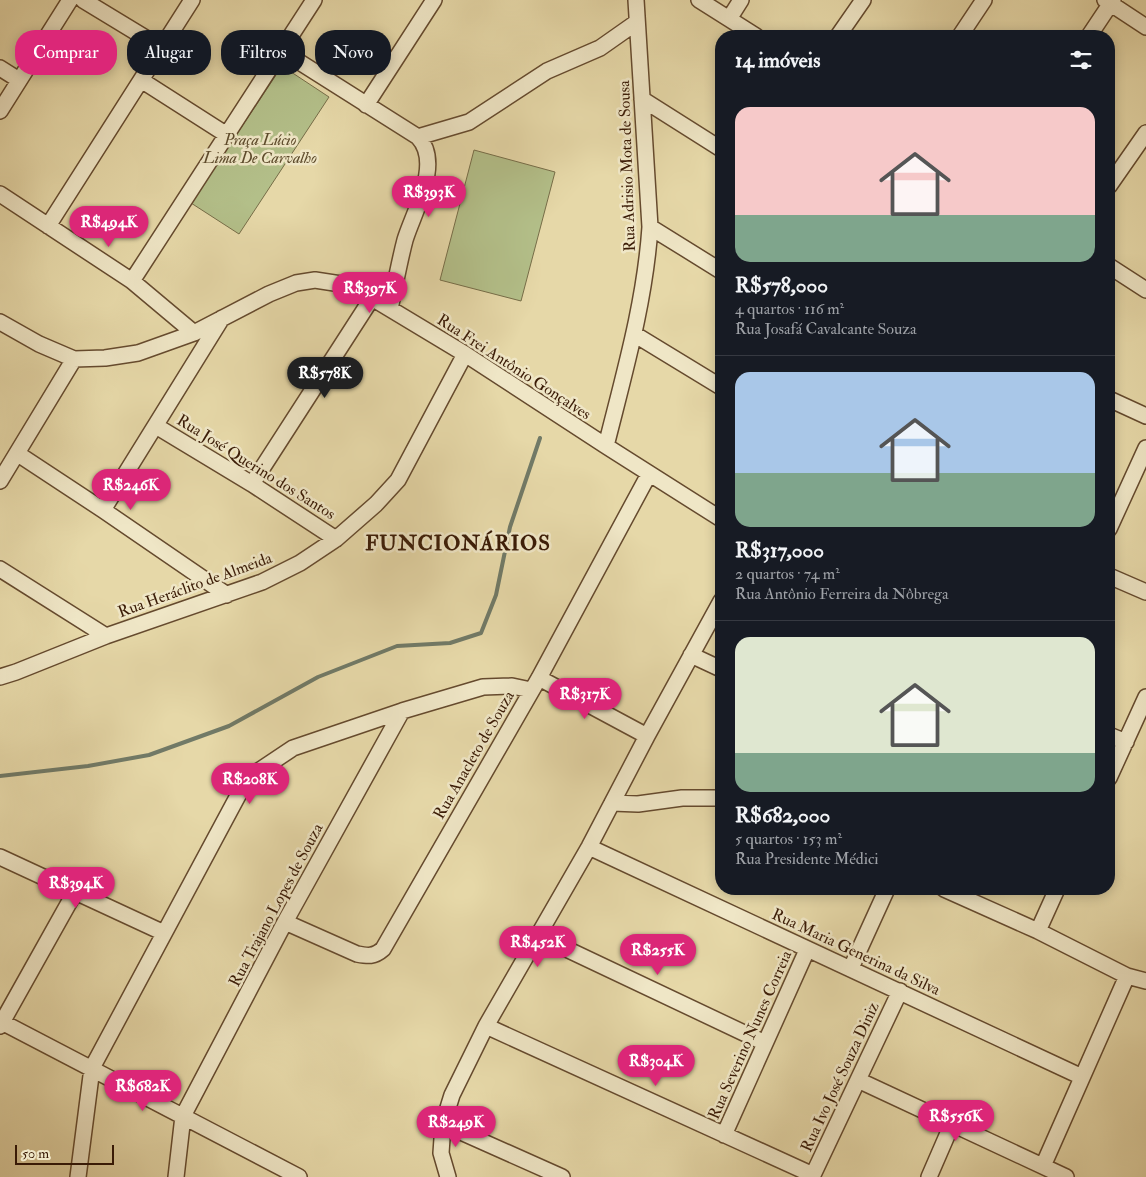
<!DOCTYPE html>
<html lang="pt">
<meta charset="utf-8">
<style>
:root{--surface:#171b24;--page:#20242c;--text:#f1f3f6;--muted:#9ea1a6;--line:#363941;--accent:#db2777}
body{margin:0;font-family:"IM FELL Double Pica",serif;background:var(--page);color:var(--text);height:100vh;display:flex;flex-direction:column;font-size:19px;white-space:nowrap}
*{box-sizing:border-box;margin:0}
p{font-size:16px;color:var(--muted)}
.icon{flex:none;width:28px;height:28px;fill:none;stroke:currentColor;stroke-width:2;stroke-linecap:round;stroke-linejoin:round}
.map{position:relative;flex:1;overflow:hidden}
.side{position:absolute;left:715px;top:30px;width:400px;height:865px;display:flex;flex-direction:column;background:var(--surface);border-radius:20px;box-shadow:0 2px 12px #0003}
.side>*{flex:none}
.banner{position:absolute;left:15px;top:30px;width:475px;height:45px;display:flex;gap:10px}
.scale{position:absolute;left:15px;bottom:12px;width:99px;box-sizing:border-box;padding-left:5px;border:2px solid #3a1b06;border-top:0;font-size:14px;line-height:18px;white-space:nowrap;color:#3a1b06;-webkit-text-stroke:4px #efe6c6;paint-order:stroke}
.price{position:absolute;translate:-50% -42px;padding:0 11px;border-radius:18px;background:var(--accent);color:#fff;font-size:16px;line-height:32px;filter:drop-shadow(0 1px 2px #0008)}
.price::after{content:'';position:absolute;left:50%;top:30px;width:15px;height:11px;margin-left:-8px;background:inherit;clip-path:polygon(0 0,100% 0,50% 100%)}
.price.on{background:#222;color:#fff}
ul{padding:0;list-style:none}
li{display:grid;align-content:center;gap:10px;height:265px;padding:0 20px}
li+li{border-top:1px solid var(--line)}
li span{display:grid;place-items:center;height:155px;border-radius:15px;color:#555}
li>.icon{margin-inline-start:auto}
span .icon{width:90px;height:90px;fill:#fffc;stroke-width:1}
li b{font-size:21px}
h2{display:flex;justify-content:space-between;align-items:center;height:60px;padding:0 20px;font-size:21px}
.pill{padding:0 18px;border-radius:20px;background:var(--surface);box-shadow:0 2px 12px #0003;font-size:18px;line-height:45px}
.pill.on{background:var(--accent);color:#fff}
.map>svg:first-child{display:block}
.green{fill:#b3bf89;stroke:#766d48}
.lines{fill:none;stroke-linecap:round;stroke-linejoin:round}
.stream{stroke:#717a67;stroke-width:4}
.minor-casing{stroke:#654a2e;stroke-width:18}
.minor{stroke:#efe6c6;stroke-width:15}
.labels{text-anchor:middle;dominant-baseline:central;stroke-width:5;stroke-linejoin:round;paint-order:stroke}
.park-label{font-size:16px;font-style:italic;fill:#5e4c2d;stroke:#efe6c6}
.street-label{font-size:16px;fill:#3a1b06;stroke:#efe6c6}
.district-label{font-size:21px;font-weight:bold;letter-spacing:1px;fill:#3a1b06;stroke:#efe6c6}
</style>
<div class="map">
<svg width="1146" height="1177" viewBox="0 0 1146 1177">
<rect width="100%" height="100%" fill="#e6d8a8"/>
<filter id="stains"><feTurbulence type="fractalNoise" baseFrequency=".004" numOctaves="4"/><feColorMatrix values="0 0 0 0 .2 0 0 0 0 .09 0 0 0 0 .02 0 0 0 .5 -.17"/></filter>
<radialGradient id="worn" r=".72"><stop offset=".6" stop-color="#630" stop-opacity="0"/><stop offset="1" stop-color="#630" stop-opacity=".3"/></radialGradient>
<!-- green -->
<path class="green" d="M282 66 329 97 239 234 191 203Z
M474 150 555 172 521 301 440 280Z"/>
<g class="lines">
<!-- stream -->
<path class="stream" d="M0 776 88 766 149 755 229 726 318 677 397 646 450 643 481 633 496 595 510 527 540 438"/>
<defs>
<path id="minor" d="M83 0 162 48
M699 0 756 36
M1105 0 1146 27
M729 19 741 0
M838 36 863 0
M960 36 984 0
M1089 36 1113 0
M282 51 418 137C443 163 413 213 405 240 399 263 395 286 390 309
M0 68 19 80
M141 80 227 135
M642 99 721 149
M366 105 434 0
M0 111 70 0
M418 137 469 122 547 71 600 48 637 22
M1109 186 1146 133
M0 194 132 281 194 333
M48 226 192 0
M650 227 721 271
M1109 266 1146 290
M132 281 314 0
M0 322 39 344 74 359 105 358 138 353 194 333 269 294 296 283 315 280 341 284 372 298 465 354 606 446 721 519
M634 334 721 387
M1109 399 1146 416
M156 426 252 484 336 539
M606 446C624 374 645 302 650 227L636 0
M18 454 103 510 227 595
M0 481 74 359
M252 484 372 298
M103 510 222 318
M1109 529 1146 448
M0 569 106 636
M1109 576 1146 592
M691 655 721 669
M0 677 16 672 106 636 262 582 300 563 336 539 376 504 398 480 465 354
M539 678 647 736
M1109 735 1126 742
M1109 778 1146 697
M612 803 638 804 682 798H721
M589 847 1082 1077
M0 857 164 933
M944 889 1038 931 1127 976 1146 981
M285 922 357 954C368 956 374 957 383 949L539 678 649 474
M1038 931 1057 889
M539 936 765 1043
M851 968 887 889
M0 1021 299 1177
M0 1026 75 892
M486 1026 813 1175
M858 1080 1066 1177
M443 1124 562 1177
M724 1135 807 950
M1043 1166 1127 976
M78 1177 92 1068 241 790 254 774 293 748 402 711 483 687 512 686 531 690
M176 1177 183 1116 285 922 402 711
M448 1177 441 1153 443 1124 452 1095 486 1026 589 847 647 736 721 601
M812 1177 900 991
M929 1177 952 1124"/>
</defs>
<!-- minor casing -->
<use href="#minor" class="minor-casing"/>
<!-- minor -->
<use href="#minor" class="minor"/>
</g>
<g class="labels">
<!-- park labels -->
<g class="park-label">
<text x="260" y="140">Praça Lúcio<tspan x="260" dy="18">Lima De Carvalho</tspan></text>
</g>
<!-- street labels -->
<g class="street-label">
<text transform="translate(627 166) rotate(-92)">Rua Adrisio Mota de Sousa</text>
<text transform="translate(514 367) rotate(33)">Rua Frei Antônio Gonçalves</text>
<text transform="translate(256 467) rotate(32)">Rua José Querino dos Santos</text>
<text transform="translate(195 585) rotate(-20)">Rua Heráclito de Almeida</text>
<text transform="translate(474 755) rotate(-60)">Rua Anacleto de Souza</text>
<text transform="translate(276 905) rotate(-62)">Rua Trajano Lopes de Souza</text>
<text transform="translate(856 952) rotate(25)">Rua Maria Generina da Silva</text>
<text transform="translate(750 1035) rotate(-66)">Rua Severino Nunes Correia</text>
<text transform="translate(840 1077) rotate(-65)">Rua Ivo José Souza Diniz</text>
</g>
<!-- district labels -->
<g class="district-label">
<text x="458" y="543">FUNCIONÁRIOS</text>
</g>
</g>
<rect width="100%" height="100%" filter="url(#stains)"/>
<rect width="100%" height="100%" fill="url(#worn)"/>
</svg>
<div class="scale">50 m</div>
<b class="price" style="left:429px;top:218px">R$393K</b>
<b class="price" style="left:109px;top:248px">R$494K</b>
<b class="price" style="left:370px;top:314px">R$397K</b>
<b class="price on" style="left:325px;top:399px">R$578K</b>
<b class="price" style="left:131px;top:511px">R$246K</b>
<b class="price" style="left:585px;top:720px">R$317K</b>
<b class="price" style="left:250px;top:805px">R$208K</b>
<b class="price" style="left:76px;top:909px">R$394K</b>
<b class="price" style="left:538px;top:968px">R$452K</b>
<b class="price" style="left:658px;top:976px">R$255K</b>
<b class="price" style="left:656px;top:1087px">R$304K</b>
<b class="price" style="left:143px;top:1112px">R$682K</b>
<b class="price" style="left:956px;top:1142px">R$556K</b>
<b class="price" style="left:456px;top:1148px">R$249K</b>
<div class="banner">
<a class="pill on">Comprar</a>
<a class="pill">Alugar</a>
<a class="pill">Filtros</a>
<a class="pill">Novo</a>
</div>
<section class="side">
<h2>14 imóveis<svg class="icon" aria-label="filters" viewBox="0 0 24 24"><path d="M4 7h16M4 17h16"/><circle cx="9" cy="7" r="2"/><circle cx="15" cy="17" r="2"/></svg></h2>
<ul>
<li><span style="background:linear-gradient(#f6c9c9 70%,#7fa58c 0)"><svg class="icon" aria-label="home" viewBox="0 0 24 24"><path d="M3 11l9-7 9 7M6 9v11h12V9"/></svg></span><div><b>R$578,000</b><p>4 quartos · 116 m²</p><p>Rua Josafá Cavalcante Souza</p></div></li>
<li><span style="background:linear-gradient(#a9c7e8 65%,#7fa58c 0)"><svg class="icon" aria-label="home" viewBox="0 0 24 24"><path d="M3 11l9-7 9 7M6 9v11h12V9"/></svg></span><div><b>R$317,000</b><p>2 quartos · 74 m²</p><p>Rua Antônio Ferreira da Nôbrega</p></div></li>
<li><span style="background:linear-gradient(#dfe7d0 75%,#7fa58c 0)"><svg class="icon" aria-label="home" viewBox="0 0 24 24"><path d="M3 11l9-7 9 7M6 9v11h12V9"/></svg></span><div><b>R$682,000</b><p>5 quartos · 153 m²</p><p>Rua Presidente Médici</p></div></li>
</ul>
</section>
</div>
